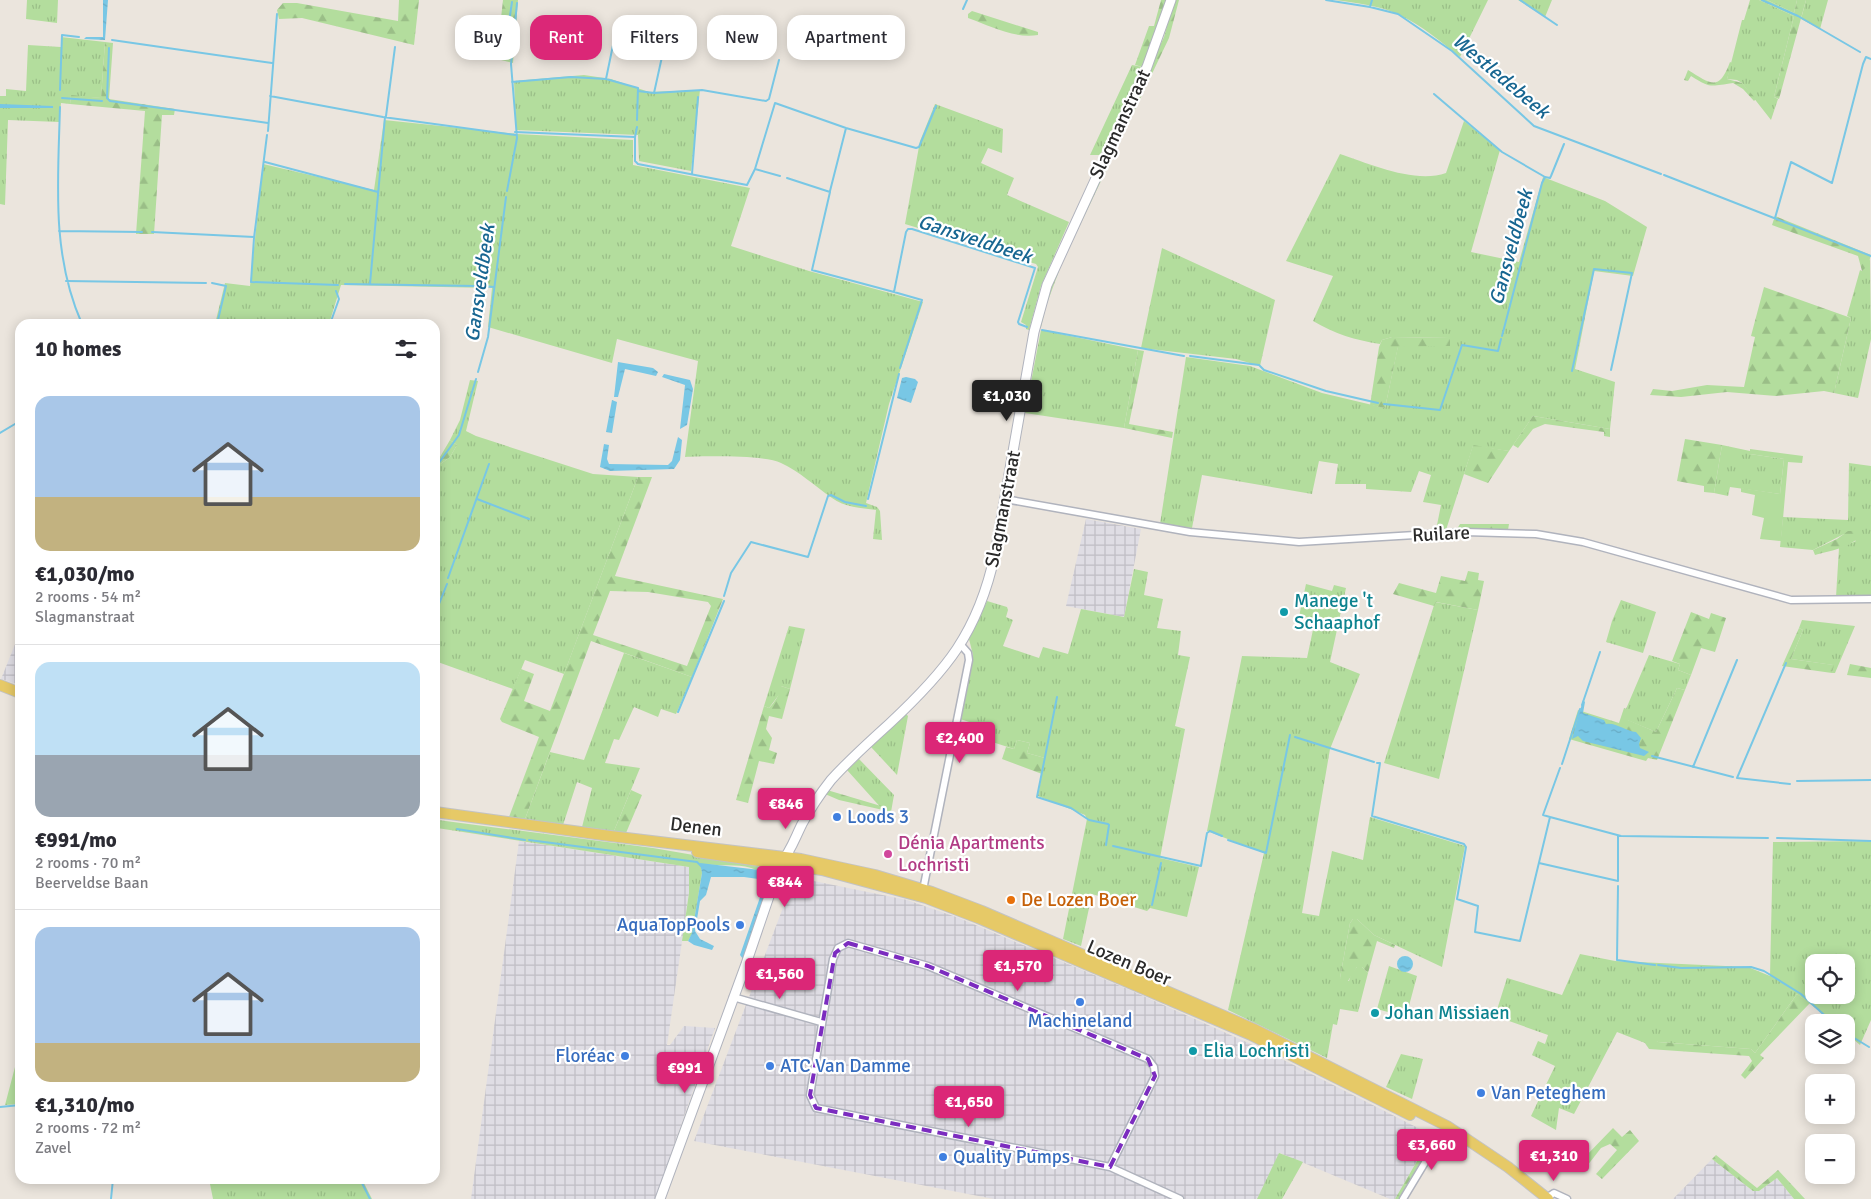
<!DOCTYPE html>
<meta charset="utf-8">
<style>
:root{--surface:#fff;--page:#f7f7f7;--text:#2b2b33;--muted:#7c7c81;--line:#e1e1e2;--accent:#db2777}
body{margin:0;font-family:Signika,sans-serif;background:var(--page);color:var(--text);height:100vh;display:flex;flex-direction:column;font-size:19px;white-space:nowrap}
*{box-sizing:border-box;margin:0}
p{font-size:16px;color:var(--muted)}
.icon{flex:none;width:28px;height:28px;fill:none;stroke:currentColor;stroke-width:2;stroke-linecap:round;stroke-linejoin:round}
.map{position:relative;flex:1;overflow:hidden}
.side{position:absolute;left:15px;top:319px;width:425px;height:865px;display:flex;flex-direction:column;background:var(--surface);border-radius:15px;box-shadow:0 2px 12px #0003}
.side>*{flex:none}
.banner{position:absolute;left:455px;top:15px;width:475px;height:45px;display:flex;gap:10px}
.fabs{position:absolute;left:1805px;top:954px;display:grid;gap:10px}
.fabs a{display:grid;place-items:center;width:50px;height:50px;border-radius:10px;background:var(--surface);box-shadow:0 2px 12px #0003;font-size:25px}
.price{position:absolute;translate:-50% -42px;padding:0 11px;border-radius:5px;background:var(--accent);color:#fff;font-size:16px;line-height:32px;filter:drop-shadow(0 1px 2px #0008)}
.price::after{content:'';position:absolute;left:50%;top:30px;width:15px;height:11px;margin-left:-8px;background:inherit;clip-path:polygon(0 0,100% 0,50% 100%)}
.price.selected{background:#222;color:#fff}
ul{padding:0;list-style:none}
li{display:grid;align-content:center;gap:10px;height:265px;padding:0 20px}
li+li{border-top:1px solid var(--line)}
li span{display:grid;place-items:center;height:155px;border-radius:15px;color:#555}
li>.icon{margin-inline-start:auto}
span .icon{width:90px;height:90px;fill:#fffc;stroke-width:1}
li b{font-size:21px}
h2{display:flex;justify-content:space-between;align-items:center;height:60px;padding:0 20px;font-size:21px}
.chip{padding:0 18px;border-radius:15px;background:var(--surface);box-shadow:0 2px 12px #0003;font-size:18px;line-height:45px}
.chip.selected{background:var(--accent);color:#fff}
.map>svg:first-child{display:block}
.industrial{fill:url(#industrial-grid)}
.grass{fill:url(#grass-tufts);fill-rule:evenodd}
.forest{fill:url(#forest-firs);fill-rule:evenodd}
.park{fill:#b3dd9d}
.water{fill:url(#water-ripples)}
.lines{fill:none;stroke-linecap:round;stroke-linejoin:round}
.stream{stroke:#78c7e5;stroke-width:2}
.minor-casing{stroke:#b0b3bd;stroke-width:9}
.secondary-casing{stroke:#b0b3bd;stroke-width:11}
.primary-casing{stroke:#c3c3c3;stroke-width:12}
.minor{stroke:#fff;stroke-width:6}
.secondary{stroke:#fff;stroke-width:9}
.primary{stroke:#e6c967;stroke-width:10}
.marked{fill:none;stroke:#7b2cbf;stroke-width:4;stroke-dasharray:10 6;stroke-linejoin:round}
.culture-dot{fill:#0f9aa8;stroke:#fff;stroke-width:2}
.shop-dot{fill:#3f7fe0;stroke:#fff;stroke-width:2}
.hotel-dot{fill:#d1479c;stroke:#fff;stroke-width:2}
.food-dot{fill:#e8710a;stroke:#fff;stroke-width:2}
.labels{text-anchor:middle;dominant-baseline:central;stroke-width:4.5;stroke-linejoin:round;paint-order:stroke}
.street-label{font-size:19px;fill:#2a2a2a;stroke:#fff}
.culture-label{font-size:19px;fill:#0d838f;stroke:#fff;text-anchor:start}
.shop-label{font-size:19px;fill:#366cbe;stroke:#fff;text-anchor:start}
.hotel-label{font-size:19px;fill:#b23c85;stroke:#fff;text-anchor:start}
.food-label{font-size:19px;fill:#c56008;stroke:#fff;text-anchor:start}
.water-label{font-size:20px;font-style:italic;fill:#176691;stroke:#fff}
</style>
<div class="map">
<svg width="1871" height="1199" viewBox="0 0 1871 1199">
<defs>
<pattern id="industrial-grid" width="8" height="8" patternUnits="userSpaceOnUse" patternTransform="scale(1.25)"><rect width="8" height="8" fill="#dfdde4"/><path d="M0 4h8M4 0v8" fill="none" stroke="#c0bec4"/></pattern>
<pattern id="grass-tufts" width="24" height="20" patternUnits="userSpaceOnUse" patternTransform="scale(1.25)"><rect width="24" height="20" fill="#b3dd9d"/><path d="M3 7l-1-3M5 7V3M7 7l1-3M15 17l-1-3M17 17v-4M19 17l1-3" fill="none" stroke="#9abe87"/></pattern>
<pattern id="forest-firs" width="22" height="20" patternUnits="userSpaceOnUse" patternTransform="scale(1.25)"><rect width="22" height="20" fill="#b3dd9d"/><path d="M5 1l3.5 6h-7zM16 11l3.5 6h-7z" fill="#9abe87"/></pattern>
<pattern id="water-ripples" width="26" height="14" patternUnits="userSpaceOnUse" patternTransform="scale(1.25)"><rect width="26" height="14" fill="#78c7e5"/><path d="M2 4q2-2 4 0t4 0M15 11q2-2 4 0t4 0" fill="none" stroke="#68abc5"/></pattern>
</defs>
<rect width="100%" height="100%" fill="#ebe5dd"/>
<!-- industrial -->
<path class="industrial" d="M1086 519 1141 529 1124 617 1066 606Z
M20 632V685L1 679Z
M519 841 689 867V893L667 1045H670L684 1026 715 1028 655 1199H471Z
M799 878 907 900 959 918 1132 991 1262 1049 1420 1129 1424 1149 1395 1199H1390L1280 1153 1257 1199H994L694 1141 792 884Z
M1712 1159 1753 1191H1759L1777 1178 1794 1199H1673Z"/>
<!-- grass -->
<path class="grass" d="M27 0H58L57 23 26 19Z
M1335 0H1488L1460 57C1441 42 1422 25 1399 15 1379 5 1356 3 1335 0Z
M1518 0H1552L1545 17Z
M1750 0H1759L1794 16 1774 97 1778 99 1771 120 1742 83 1737 80 1727 79 1742 20H1744Z
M1767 0H1797L1794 13Z
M1806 0H1828L1820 29 1801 19Z
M61 37 105 42 101 98 71 96 70 104 61 103 59 122 8 120 5 205 0 204V96H6V89L26 91 28 45 61 47Z
M1132 65 1143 67 1100 155H1090Z
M584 75 611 79 649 92 700 90 691 171 639 161 638 135 516 130 514 81Z
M935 104 1003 129 1002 153 988 148 981 163 1014 178 1007 195 1069 222 1041 286 1029 330 1026 329V325L1021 322 1038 267 1036 264 905 224 920 141Z
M384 120 517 134 633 140V165L750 188 731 246 809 271 923 302 889 404 866 503 877 507 880 511 882 540 873 539 876 510C861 508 844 507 832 498 815 486 800 472 781 463 764 455 706 456 685 457L698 361 617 339 612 363 488 327 492 288 341 285 329 324H215L225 283 250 286 263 164 374 190Z
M1464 121 1500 150 1471 252 1519 262 1543 177 1605 201 1647 227 1633 276 1594 271 1575 369 1615 382 1610 429 1533 416 1509 451 1473 446 1446 530H1436L1441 505 1423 502 1431 475 1419 471 1411 492 1366 489V484H1335L1338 464 1319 461 1312 494 1202 475 1192 528 1160 524 1186 357 1250 366 1322 393 1385 408 1398 346H1449V338L1392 337 1382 340 1380 344C1355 340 1335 334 1313 321L1333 276 1286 261 1340 154C1370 164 1415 184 1446 173Z
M1162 248 1275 300 1260 366 1236 359 1141 348Z
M1870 259 1871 339 1858 398 1834 393 1851 318 1847 316 1860 270 1862 271Z
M1041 330 1138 350 1124 428 1025 413Z
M470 380 478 381 466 431 476 436 593 474 638 477 564 674 525 660 513 689 435 661V468L450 457 457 445 450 440 460 420Z
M1722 445 1750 451V454L1784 459 1780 494 1730 487 1728 496 1714 493Z
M1849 463 1871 466V595L1836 597 1839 548 1856 541 1844 534 1813 550 1780 547 1783 517 1848 520Z
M1134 569 1148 572 1144 595 1163 599 1157 628 1181 631 1178 655 1190 657 1175 726 1185 729 1160 858 1199 867 1187 917 1150 908 1147 911 1092 894 1081 946 1063 939 1087 819 1085 815 1038 796 1045 758 1027 753 1030 743 1017 740 1014 749 986 740 991 729 960 719 973 655 969 639 987 601 1007 607 1008 610 1006 617 1013 620 1003 646 1039 658 1043 647 1068 654 1081 609 1124 617Z
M1306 584 1332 591 1334 585 1346 588 1330 662 1360 674 1330 749 1302 913 1319 916 1332 851 1363 860 1370 817 1465 846 1442 967 1374 935 1357 919H1353L1350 923 1340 978 1349 981 1351 974 1357 967H1362L1368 973 1358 1012 1340 1009 1337 1025 1333 1024 1327 1058 1228 1010 1264 853 1207 831 1242 656 1307 658 1314 625 1298 621Z
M1621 600 1656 612 1643 653 1606 642 1612 621Z
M1435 602 1478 610 1439 779 1384 763Z
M1802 620 1855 626 1835 673H1832L1833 665 1791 659 1803 630 1799 628Z
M789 626 805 629 790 689 781 686V692L769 708 764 706Z
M624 653 692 677 676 714 661 709 658 717 634 707 619 740 614 739 605 763 640 768 614 831 582 827 592 788 577 782 563 825 525 819 550 752 584 760Z
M1649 655 1680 664 1678 670 1691 675 1685 690 1677 688 1656 732 1627 720 1626 709Z
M906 714 908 716 897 775 871 747Z
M859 759 894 795 891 812 883 810 847 770Z
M438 820 653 848 763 867 768 870 771 881 770 883C757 858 724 868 701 864L702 873 692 934 688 941H682L689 893V867L437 828Z
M1871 841V1020L1860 1045 1846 1033V1022H1834L1797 994 1755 1053 1751 1049 1658 1042 1645 1037V1043L1617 1032 1574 1114 1559 1108 1556 1130 1531 1116 1555 1066 1532 1055 1538 1041 1545 1044 1548 1035 1495 1016 1507 978 1562 995 1580 954 1615 961 1748 967 1770 976 1773 842ZM1814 962H1846V995H1814Z
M1389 966 1417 976 1406 1017 1377 1009Z
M20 1048V1104L5 1105Z
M1401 1054 1423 1059 1412 1099 1386 1087Z
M1279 1153 1303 1162 1282 1199H1257Z
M209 1179H362L372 1199H213Z"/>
<!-- forest -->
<path class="forest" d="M399 0H419L414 45 302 18 279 19 277 10 283 3H297L398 21Z
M503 0H518L513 63 501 60 497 54Z
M1161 0H1166L1143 67 1135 65 1149 26H1154Z
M1174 0H1179L1169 38 1062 263 1046 306 1041 327 1039 326 1050 285 1164 37Z
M1759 0H1767L1794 13 1797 0H1806L1779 99 1774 97 1794 16Z
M972 11 1038 32V35C1014 39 991 26 968 18V14Z
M105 42 113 43 109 99 175 109 174 115H162L154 234H136L145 111 70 104 71 95 101 98Z
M1730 62 1732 63 1727 79 1742 83 1756 99 1754 101 1743 89 1733 83C1711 86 1711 89 1691 76L1688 81 1684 80 1688 70C1711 84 1719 92 1730 62Z
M1775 216 1871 255 1868 265 1862 271 1858 256 1772 225Z
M1764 287 1851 318 1834 393 1824 391 1776 396 1727 392 1681 397 1650 395 1653 389 1672 391 1707 385 1744 387 1755 337 1751 336Z
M1392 337 1450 338V346L1398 347 1385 408 1370 405 1379 347 1382 340Z
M1138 350 1144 351 1129 424 1173 432 1172 438 1124 428Z
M1533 416 1610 429V437L1604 436V432L1545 424 1533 429 1518 448 1513 445Z
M1685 439 1722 445 1714 493 1704 492V486L1677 481Z
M450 440 457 445 450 457 435 468V460L440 457Z
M1473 445 1509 451 1488 483 1464 474Z
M638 477H652L615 576 723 599 692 677 591 641 525 819 509 817 539 737 502 722 500 719 521 669 534 674 524 701 550 711ZM610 591 648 592 708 602 711 606 687 666 593 635Z
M1460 524H1509L1508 530 1457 529Z
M1848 531H1855L1860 536C1850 548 1829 551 1815 555L1813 550 1837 539Z
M1468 571 1479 573 1478 580 1484 581 1478 610 1436 602 1434 606 1393 594 1399 583 1436 593 1441 576 1465 581Z
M1691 612 1709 619 1711 613 1726 618 1715 652 1701 648 1691 675 1678 670 1680 664 1672 661Z
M1799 628 1803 630 1791 659 1834 665 1832 673 1782 666Z
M1850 664 1871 668V678L1847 675Z
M781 686 790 689 782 719 769 716 766 729 772 738 769 750 777 753 774 764 759 761 748 803 736 800 764 706 769 708C775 702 780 694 781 686Z
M1677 688 1685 690 1657 760 1648 758 1646 761 1569 739 1578 710 1619 723 1624 708 1631 711 1628 720 1656 732Z
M1017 740 1030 743 1027 753 1045 758 1042 774 1002 759 1006 747 1014 749Z
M631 790 642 795 626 833 614 831Z
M827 790 881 806 883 810 839 800 825 794Z
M1353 919H1357L1374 935 1395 945 1394 948 1377 941 1368 973 1362 967H1357L1346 984 1340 978 1350 923Z
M1797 994 1810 1003 1760 1055 1764 1058 1745 1079 1741 1075 1752 1061 1749 1056 1649 1049 1645 1043V1037L1650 1036 1658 1042 1751 1049 1755 1053Z
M1613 1128 1622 1137 1630 1130 1639 1141 1602 1179 1596 1174 1617 1150 1610 1144 1601 1148 1587 1166 1581 1161Z
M1422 1141H1429V1150L1399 1199H1395L1424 1149Z
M1716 1155 1757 1188 1778 1170 1805 1199H1794L1777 1178 1759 1191H1753L1712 1159Z"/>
<!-- park -->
<path class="park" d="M1750 449 1803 456 1802 463 1788 462 1781 541 1760 539 1764 518 1752 515 1755 495 1741 492V488L1780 494 1784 459 1750 454Z"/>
<!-- water -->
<path class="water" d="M103 0H108L105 40 84 39 86 37H103Z
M0 104 53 106V108H0Z
M618 362 653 368 658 372 656 376 625 369 618 397H614Z
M664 374 690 380 693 389 687 425 680 429 685 385 662 377Z
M906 377 915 379 918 382 911 403 897 398 902 378Z
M612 400 617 402 612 433 606 432Z
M678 437 682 440 680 460 674 469 610 471 600 467 604 444 609 445 607 459 609 464 668 465 672 461Z
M1583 700 1585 702 1583 713 1604 720 1606 724C1616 722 1625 731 1636 732L1641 738 1639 744 1640 748 1649 752 1644 756 1583 741 1578 736 1572 739Z
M700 863 760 870 770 883 743 959 740 955 766 880 744 877H711L706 895 700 901 695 931 700 939 714 946 712 950 694 945 688 941 692 933 702 873Z
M1397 964a8 8 0 1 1 16 0a8 8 0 1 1-16 0Z"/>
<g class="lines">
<!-- stream -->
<path class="stream" d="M1326 0 1370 7 1398 14 1452 51 1534 126 1661 174
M1520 0 1557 25
M1762 0 1798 16 1860 52
M1370 7 1372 0
M963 9 967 0
M618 21 606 79 638 88 637 120
M112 40 272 63
M506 43 512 2
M109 48 107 98 110 101 268 123
M512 82 571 77 606 79
M60 90 62 35 79 37
M638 91 654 93 667 34
M654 93 702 90 766 101 769 99 779 60
M1434 94 1502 152 1545 177
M270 96 383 117 516 135
M62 98 102 101
M60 107C58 182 51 254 82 324
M386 116 395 47
M268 131 277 14
M515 132 635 137V161L638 164 747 185 755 169 780 176
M267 135 254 238 251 282 338 285
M635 137 637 127
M265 162 378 192
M755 169 775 103 846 128 916 148 919 147 936 106
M692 174 698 97
M1664 175 1871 256
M787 178 830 192 812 270 894 292 906 232 908 229H912L1035 268 1018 322 1019 324 1027 327
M507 191 517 138 511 64 517 3
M830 191 846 128
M1775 218 1791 162 1832 183 1863 64 1866 57 1871 59
M59 231 142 232
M152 232 254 237
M66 281 206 283
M212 283 226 286 217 324
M345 284 477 286
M370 284 385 117
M482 286 494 287
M894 292 922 300 900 368
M330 324 339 299 336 291
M1042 330 1184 356
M1502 336 1542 183 1545 177 1550 178 1551 176 1564 144
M1190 356 1259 365 1264 370 1326 391 1378 403
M1572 371 1594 269 1632 273 1611 370
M478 372 488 337 506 197
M1384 404 1440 410 1462 345 1498 351 1501 339
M0 433 20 421
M435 464H438L459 435 476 379
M477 499 529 519
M868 499 899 374
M448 578 489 464
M724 596 731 573 751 542 808 557 828 496 831 495 845 502 866 506
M435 614 447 584
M1786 663 1737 778 1790 784
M1057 697 1037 797 1071 808 1089 820 1108 824 1109 825 1106 845
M1582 705 1600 652
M678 712 724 601
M1295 737 1374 762
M1652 756 1733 777
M1377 763H1380L1372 816 1464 844 1466 847 1457 899 1478 906 1475 932 1520 941 1550 817 1543 815 1560 768
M1562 764 1580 709
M1693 767 1737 660
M1797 781 1871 780
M1550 817 1621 836 1768 838
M457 829 525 840
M1777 838 1871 841
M529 840 697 862 703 868
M1228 840 1266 853 1290 735
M1113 846 1201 866 1207 833 1210 831 1222 836
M1539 863 1618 881V836
M1618 886 1617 960 1655 965
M1152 905 1161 863
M1658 965 1681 968 1751 967 1764 971 1801 994 1832 1022
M1846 1033 1869 1047
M0 1107 20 1105
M360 1179 370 1199
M111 1199 113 1179"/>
<defs>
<path id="minor" d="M1005 499 1190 532 1299 542 1465 532 1536 534 1583 542 1791 600 1871 599
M923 890 969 660 968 653 961 645
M733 997 821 1022
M1110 1167 1155 1076 1154 1067 1148 1059 928 966 848 943 838 948 833 959 810 1095 816 1108 1110 1167 1180 1199
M1403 1199 1447 1126
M1545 1199 1554 1193 1567 1199"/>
<path id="secondary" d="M778 892 787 865V859
M660 1199 746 964 780 864C790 853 795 838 802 824 810 809 820 794 831 780 849 760 869 742 889 724 946 671 978 633 995 554L1034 332 1047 285 1147 67 1171 0"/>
<path id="primary" d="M0 685 20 693
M435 812 610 836 801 859 875 875 932 892 982 911 1254 1029 1447 1126 1508 1167 1548 1199
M697 852 822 870 926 898 978 918 1251 1035 1410 1115"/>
</defs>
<!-- minor casing -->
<use href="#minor" class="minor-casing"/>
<!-- secondary casing -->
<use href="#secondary" class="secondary-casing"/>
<!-- primary casing -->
<use href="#primary" class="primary-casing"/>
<!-- minor -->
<use href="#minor" class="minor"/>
<!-- secondary -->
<use href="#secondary" class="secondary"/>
<!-- primary -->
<use href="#primary" class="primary"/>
</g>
<!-- marked area -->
<path class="marked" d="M848 943 928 966 1148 1059 1155 1076 1110 1167 816 1108 810 1095 835 953Z"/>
<!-- markers -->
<g class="culture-dot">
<circle cx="1284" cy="612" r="5"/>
<circle cx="1375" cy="1013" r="5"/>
<circle cx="1193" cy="1051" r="5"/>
</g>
<g class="shop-dot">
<circle cx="837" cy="817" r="5"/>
<circle cx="740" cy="925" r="5"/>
<circle cx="1080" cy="1002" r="5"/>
<circle cx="625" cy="1056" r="5"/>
<circle cx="770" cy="1066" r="5"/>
<circle cx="1481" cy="1093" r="5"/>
<circle cx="943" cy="1157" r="5"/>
</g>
<circle class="hotel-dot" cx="888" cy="854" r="5"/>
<circle class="food-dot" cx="1011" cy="900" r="5"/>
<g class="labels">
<!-- street labels -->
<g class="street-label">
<text transform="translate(1120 124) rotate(-65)">Slagmanstraat</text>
<text transform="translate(1003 509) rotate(-79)">Slagmanstraat</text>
<text transform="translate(1441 534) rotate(-3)">Ruilare</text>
<text transform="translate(696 827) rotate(7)">Denen</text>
<text transform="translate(1129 963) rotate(23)">Lozen Boer</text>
</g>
<!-- culture labels -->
<g class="culture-label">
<text x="1294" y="601">Manege 't<tspan x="1294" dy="22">Schaaphof</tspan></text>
<text x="1385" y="1013">Johan Missiaen</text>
<text x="1203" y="1051">Elia Lochristi</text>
</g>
<!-- shop labels -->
<g class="shop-label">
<text x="847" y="817">Loods 3</text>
<text x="730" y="925" text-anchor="end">AquaTopPools</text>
<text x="1080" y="1021" text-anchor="middle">Machineland</text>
<text x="615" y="1056" text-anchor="end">Floréac</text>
<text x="780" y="1066">ATC Van Damme</text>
<text x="1491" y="1093">Van Peteghem</text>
<text x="953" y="1157">Quality Pumps</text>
</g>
<!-- hotel labels -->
<g class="hotel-label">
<text x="898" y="843">Dénia Apartments<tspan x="898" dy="22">Lochristi</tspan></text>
</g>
<!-- food labels -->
<g class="food-label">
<text x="1021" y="900">De Lozen Boer</text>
</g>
<!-- water labels -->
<g class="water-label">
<text transform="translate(1501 76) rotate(40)">Westledebeek</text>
<text transform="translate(975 239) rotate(18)">Gansveldbeek</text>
<text transform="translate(1511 247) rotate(-75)">Gansveldbeek</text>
<text transform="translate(480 283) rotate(-82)">Gansveldbeek</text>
</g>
</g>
</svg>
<div class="fabs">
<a><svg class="icon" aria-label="locate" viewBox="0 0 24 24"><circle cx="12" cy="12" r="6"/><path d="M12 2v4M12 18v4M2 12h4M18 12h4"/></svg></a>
<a><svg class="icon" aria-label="layers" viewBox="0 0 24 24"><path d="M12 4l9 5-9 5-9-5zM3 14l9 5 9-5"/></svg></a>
<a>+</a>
<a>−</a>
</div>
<b class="price selected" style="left:1007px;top:422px">€1,030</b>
<b class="price" style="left:960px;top:764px">€2,400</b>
<b class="price" style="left:786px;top:830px">€846</b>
<b class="price" style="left:785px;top:908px">€844</b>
<b class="price" style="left:1018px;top:992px">€1,570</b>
<b class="price" style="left:780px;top:1000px">€1,560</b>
<b class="price" style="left:685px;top:1094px">€991</b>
<b class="price" style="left:969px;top:1128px">€1,650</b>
<b class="price" style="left:1432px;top:1171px">€3,660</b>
<b class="price" style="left:1554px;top:1182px">€1,310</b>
<div class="banner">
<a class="chip">Buy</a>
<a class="chip selected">Rent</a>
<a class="chip">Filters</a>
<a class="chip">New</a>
<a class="chip">Apartment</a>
</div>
<section class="side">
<h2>10 homes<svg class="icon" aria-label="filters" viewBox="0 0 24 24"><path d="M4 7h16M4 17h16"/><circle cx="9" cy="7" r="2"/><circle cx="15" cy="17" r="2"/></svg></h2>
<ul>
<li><span style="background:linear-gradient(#a9c7e8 65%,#c2b280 0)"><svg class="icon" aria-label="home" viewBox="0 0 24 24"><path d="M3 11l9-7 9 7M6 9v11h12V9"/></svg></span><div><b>€1,030/mo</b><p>2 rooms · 54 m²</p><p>Slagmanstraat</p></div></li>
<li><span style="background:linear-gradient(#bfe0f5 60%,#9aa5b1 0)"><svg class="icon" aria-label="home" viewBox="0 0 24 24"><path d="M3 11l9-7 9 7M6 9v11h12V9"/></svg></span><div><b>€991/mo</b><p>2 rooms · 70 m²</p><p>Beerveldse Baan</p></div></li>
<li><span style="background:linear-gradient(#a9c7e8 75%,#c2b280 0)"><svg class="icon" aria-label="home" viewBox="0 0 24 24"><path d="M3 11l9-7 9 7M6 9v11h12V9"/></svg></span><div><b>€1,310/mo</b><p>2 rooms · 72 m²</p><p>Zavel</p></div></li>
</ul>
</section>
</div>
